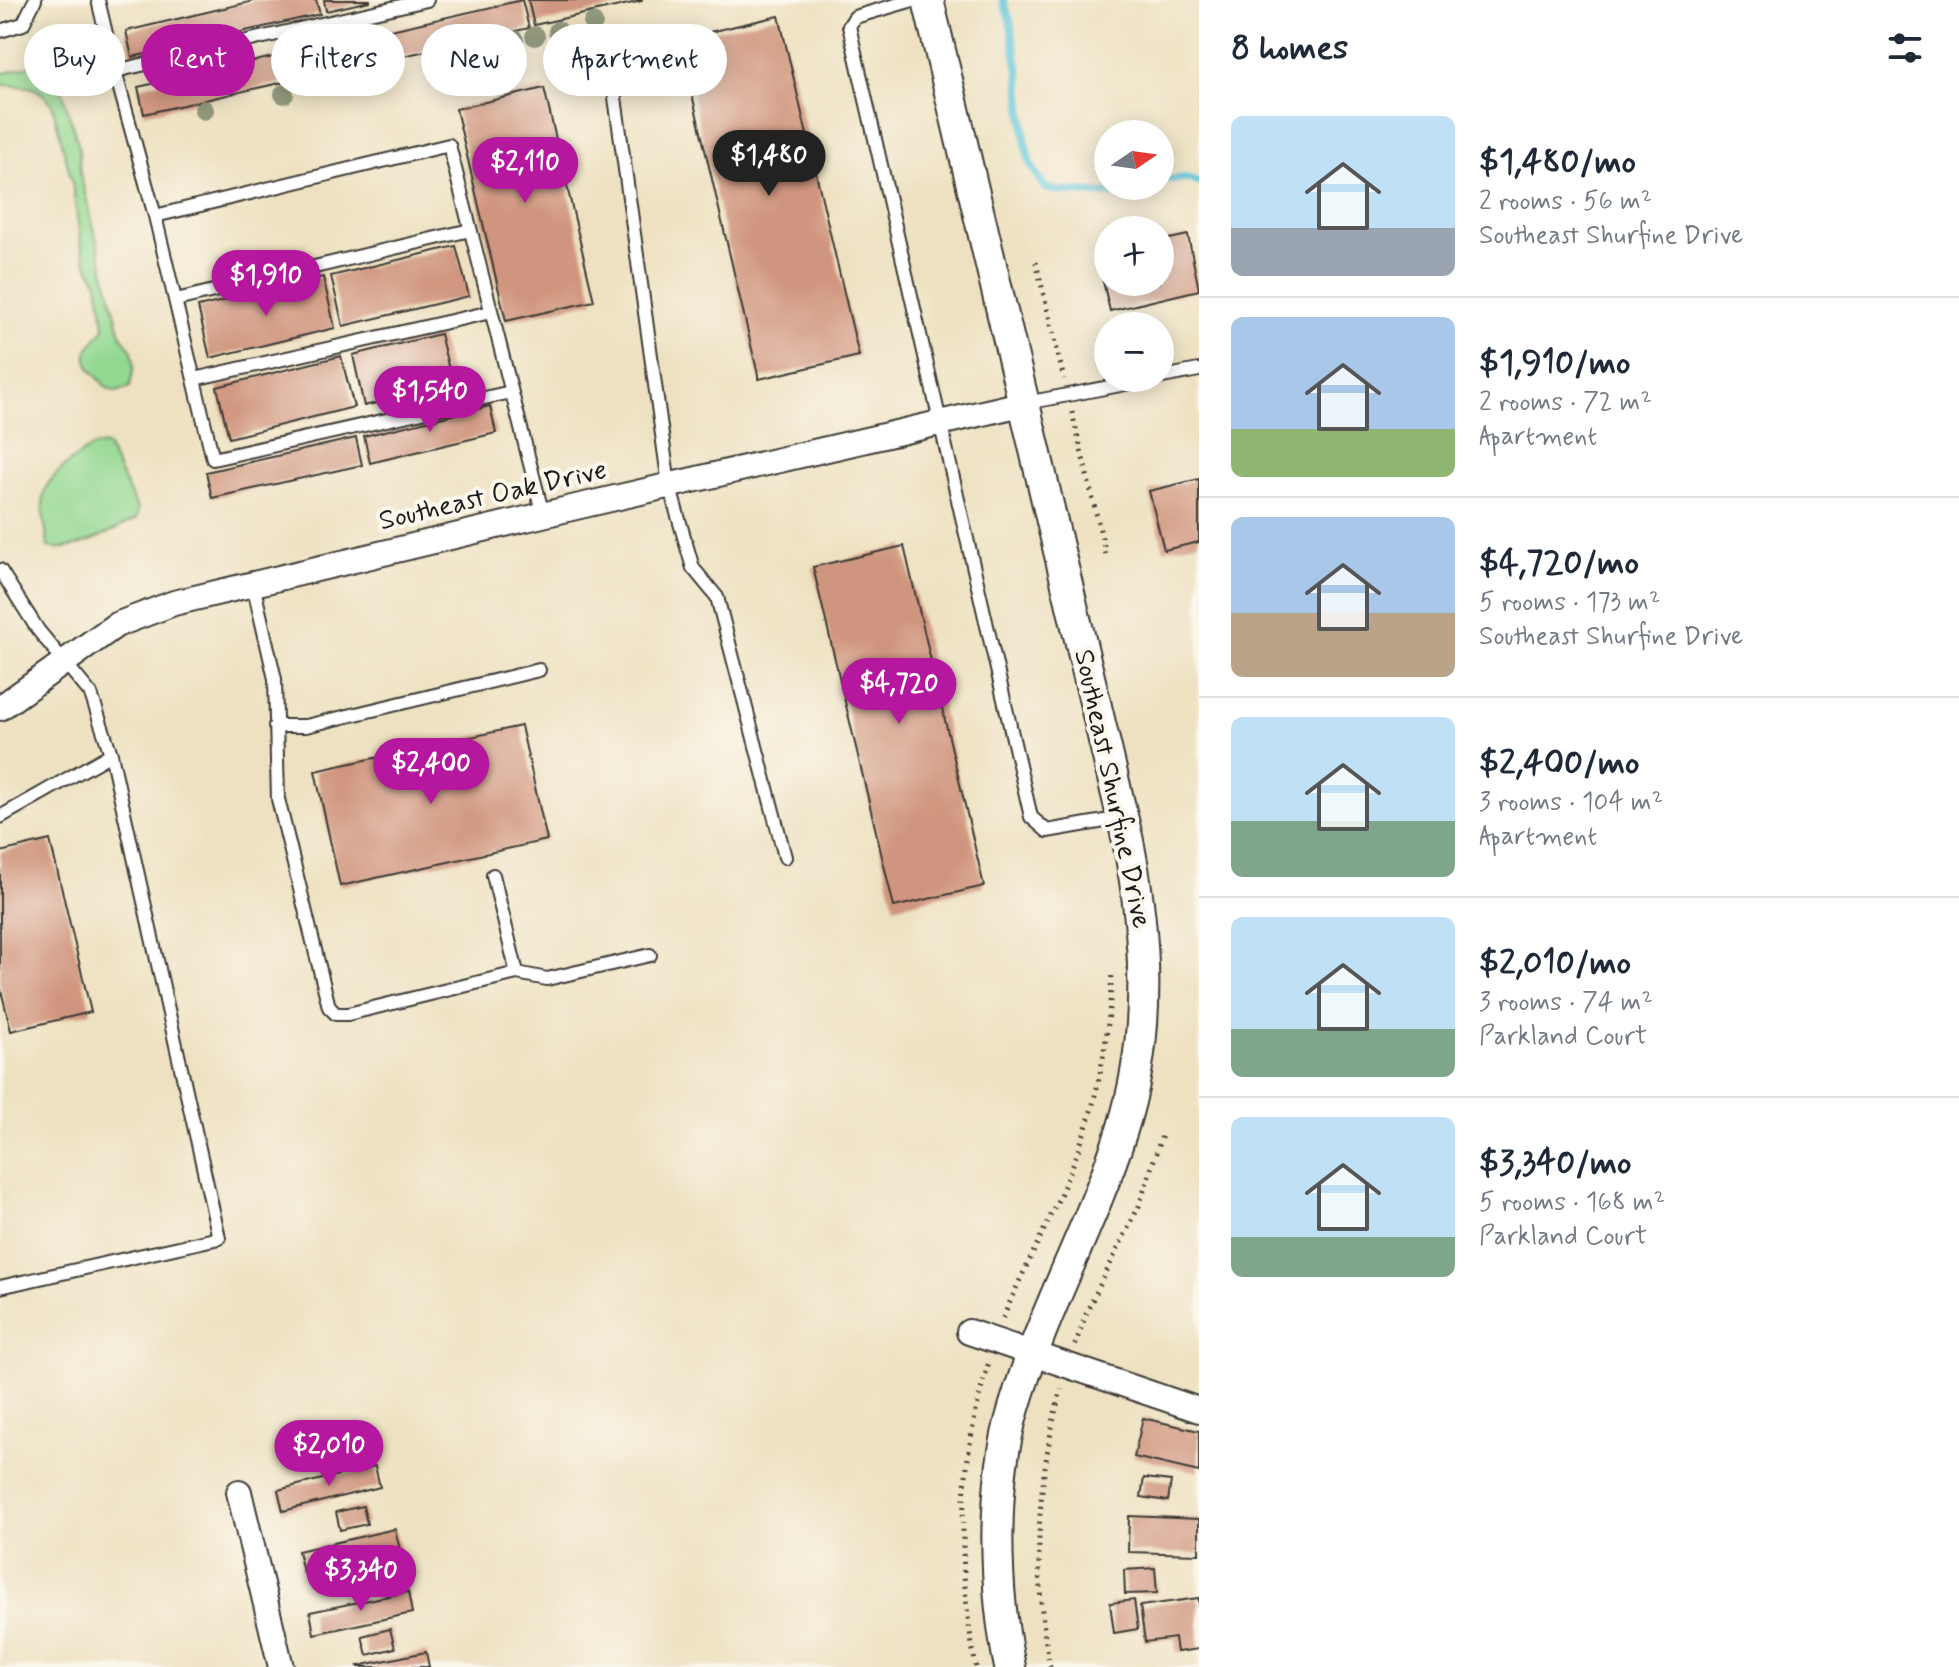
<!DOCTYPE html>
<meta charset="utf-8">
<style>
:root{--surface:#fff;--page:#f6f6f7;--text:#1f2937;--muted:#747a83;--line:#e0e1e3;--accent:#b5179e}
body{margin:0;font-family:Mynerve,sans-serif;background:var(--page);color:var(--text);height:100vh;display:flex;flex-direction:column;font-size:30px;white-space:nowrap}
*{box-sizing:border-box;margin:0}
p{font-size:26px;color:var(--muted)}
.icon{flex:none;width:44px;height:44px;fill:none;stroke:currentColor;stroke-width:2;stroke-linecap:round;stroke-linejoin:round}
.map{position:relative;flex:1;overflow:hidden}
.drawer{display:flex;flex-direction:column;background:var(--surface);width:760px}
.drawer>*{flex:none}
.top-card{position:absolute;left:24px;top:24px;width:760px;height:72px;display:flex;gap:16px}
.needle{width:52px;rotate:77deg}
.controls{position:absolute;left:1094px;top:120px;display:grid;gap:16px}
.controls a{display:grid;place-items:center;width:80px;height:80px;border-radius:50%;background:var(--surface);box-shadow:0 4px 20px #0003;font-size:40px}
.price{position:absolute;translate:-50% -68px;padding:0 18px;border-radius:28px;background:var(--accent);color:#fff;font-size:26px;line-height:52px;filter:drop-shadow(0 2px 4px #0008)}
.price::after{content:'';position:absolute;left:50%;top:48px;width:24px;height:18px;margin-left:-12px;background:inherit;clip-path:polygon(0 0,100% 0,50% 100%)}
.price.active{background:#222;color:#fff}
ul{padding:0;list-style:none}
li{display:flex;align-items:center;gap:24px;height:200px;padding:0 32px}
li+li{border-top:2px solid var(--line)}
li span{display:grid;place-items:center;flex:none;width:224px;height:160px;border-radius:12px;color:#555}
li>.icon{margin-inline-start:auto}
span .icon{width:96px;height:96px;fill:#fffc;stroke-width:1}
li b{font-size:34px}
h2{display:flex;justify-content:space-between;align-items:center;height:96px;padding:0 32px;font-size:34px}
.pill{padding:0 28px;border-radius:36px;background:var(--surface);box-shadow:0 4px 20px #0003;font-size:28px;line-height:72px}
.pill.active{background:var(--accent);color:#fff}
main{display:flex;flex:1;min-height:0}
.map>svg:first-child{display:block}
.green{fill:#93d891;stroke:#587a56;stroke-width:2}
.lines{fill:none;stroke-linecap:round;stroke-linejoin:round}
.stream{stroke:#5cc4d8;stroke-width:8}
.building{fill:#d0957e}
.service-casing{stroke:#3c3a35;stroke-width:16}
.minor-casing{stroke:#3c3a35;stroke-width:28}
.tertiary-casing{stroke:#3c3a35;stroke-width:34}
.path{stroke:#3c3a35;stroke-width:5;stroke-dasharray:2 6;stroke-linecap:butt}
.service{stroke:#fff;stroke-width:12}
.minor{stroke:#fff;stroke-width:24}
.tertiary{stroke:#fff;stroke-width:30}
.tree{fill:#92997d}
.labels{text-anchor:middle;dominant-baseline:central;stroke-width:8;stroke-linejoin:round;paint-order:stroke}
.street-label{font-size:28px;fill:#1c1c1c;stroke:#fbf7ec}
</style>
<main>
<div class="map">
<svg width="1199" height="1667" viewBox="0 0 1199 1667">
<rect width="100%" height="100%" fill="#fbf7ec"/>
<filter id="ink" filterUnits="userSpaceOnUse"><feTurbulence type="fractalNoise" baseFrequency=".0125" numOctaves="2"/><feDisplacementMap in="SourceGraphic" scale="16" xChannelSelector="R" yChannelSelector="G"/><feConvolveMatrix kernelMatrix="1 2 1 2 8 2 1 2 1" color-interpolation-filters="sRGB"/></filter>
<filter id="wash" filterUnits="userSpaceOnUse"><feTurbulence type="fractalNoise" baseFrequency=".006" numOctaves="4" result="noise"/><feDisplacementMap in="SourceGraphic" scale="32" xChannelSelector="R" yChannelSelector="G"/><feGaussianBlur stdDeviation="1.8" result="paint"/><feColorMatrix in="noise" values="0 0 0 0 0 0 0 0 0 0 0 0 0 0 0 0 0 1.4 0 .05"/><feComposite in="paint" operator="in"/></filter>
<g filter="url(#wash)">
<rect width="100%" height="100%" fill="#eee1c1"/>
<!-- green -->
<path class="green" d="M34 65H46L55 73 61 87 79 147 80 173 115 312 122 337 132 351 134 366 130 387 117 392 107 388 91 370 87 360V351L104 328 102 308 98 283 87 264 81 245 72 182 52 104C34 81 25 89 0 84V74Z
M97 445 107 446 138 510 136 519C114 530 73 554 48 547 47 530 39 507 45 490 51 474 82 451 97 445Z"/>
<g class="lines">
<!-- stream -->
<path class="stream" d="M1003 0 1010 20 1019 72 1026 147 1030 163 1045 188 1058 191 1132 195 1142 193 1150 186
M1160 180 1186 178 1199 182"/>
</g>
<g id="blocks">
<!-- building -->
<path class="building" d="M258 0H316L320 14 132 57 126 31Z
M324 0H370V1L326 11Z
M522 0 529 28 340 70 334 43Z
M528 0H642V1L534 25Z
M779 16 859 356 759 379 679 39Z
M327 45 332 71 144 114 138 87Z
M544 88 594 301 506 321 456 109Z
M1188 235 1199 290 1110 311 1097 256 1108 253V282H1160V241Z
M456 246 469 296 343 326 331 276Z
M323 277 335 328 210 358 198 307Z
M440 334 453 385 364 406 353 355Z
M341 356 354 407 229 438 217 387Z
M490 406 496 433 370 463 364 436Z
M356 438 362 465 212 498 206 472Z
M1199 479V542L1164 550 1149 491Z
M904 546 984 886 894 907 813 567Z
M521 726 547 840 340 886 315 771Z
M50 840 91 1012 11 1031 0 986V852Z
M1143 1418 1199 1431V1472L1134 1457Z
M360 1428 367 1456 330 1466 323 1438Z
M375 1466 380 1487 283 1511 278 1490Z
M1144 1478 1171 1481 1168 1501 1141 1497Z
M363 1506 367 1524 340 1530 336 1512Z
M1129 1516 1199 1519V1554L1128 1552Z
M395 1529 400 1550 303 1572 298 1551Z
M376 1566 381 1584 352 1591 348 1573Z
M1155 1568 1157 1593 1125 1594 1124 1570Z
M408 1592 412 1613 314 1634 310 1612Z
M1199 1598V1649L1177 1652 1175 1638 1145 1642 1140 1606Z
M1134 1600 1138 1629 1114 1633 1110 1603Z
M390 1629 395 1648 367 1655 362 1636Z
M426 1652 429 1667H359L358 1666Z"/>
</g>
</g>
<g filter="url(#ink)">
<use href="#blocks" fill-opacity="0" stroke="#3c3a35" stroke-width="2"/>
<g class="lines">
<defs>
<path id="service" d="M98 0 115 71 427 0
M913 0 855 17 849 26 1031 817 1047 831 1122 818
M0 31 23 24 35 0
M115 71 155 216 449 145 543 515
M613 83 669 485 693 568 717 597 785 857
M155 216 213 459 511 392
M176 300 470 230
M194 379 491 312
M1026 403 1199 370
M0 570 38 630 91 694 111 754 0 817
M253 584 275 679 278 799 329 1007 336 1014H348L517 973 547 979 650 955
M275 726H306L539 670
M493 875 517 973
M0 1287 219 1238 111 754"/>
<path id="minor" d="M0 708 116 625 174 603 576 507 1026 403
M969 1332 1199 1410
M239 1492 281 1667"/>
<path id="tertiary" d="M928 0 1128 841C1147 937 1152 1036 1122 1130 1092 1225 1042 1313 1014 1408 991 1483 994 1591 1010 1667"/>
</defs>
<!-- service casing -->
<use href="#service" class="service-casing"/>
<!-- minor casing -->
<use href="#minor" class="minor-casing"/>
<!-- tertiary casing -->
<use href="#tertiary" class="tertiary-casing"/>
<!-- path -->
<path class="path" d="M1036 262 1064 379
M1072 412 1106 555
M1003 1318C1027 1261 1058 1207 1079 1148 1100 1092 1109 1033 1112 972
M1075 1345 1088 1309 1139 1206 1163 1132
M976 1667C956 1564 958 1462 989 1362
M1050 1667C1032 1569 1036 1485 1061 1389"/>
<!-- service -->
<use href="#service" class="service"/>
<!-- minor -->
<use href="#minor" class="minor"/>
<!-- tertiary -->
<use href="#tertiary" class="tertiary"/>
</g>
<!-- trees -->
<g class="tree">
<circle cx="593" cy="23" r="10"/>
<circle cx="558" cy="31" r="10"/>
<circle cx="535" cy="36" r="10"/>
<circle cx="514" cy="40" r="10"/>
<circle cx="478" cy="50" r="10"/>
<circle cx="343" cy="80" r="10"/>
<circle cx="320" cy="85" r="10"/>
<circle cx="284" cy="94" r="10"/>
<circle cx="204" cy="110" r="10"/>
</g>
</g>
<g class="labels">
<!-- street labels -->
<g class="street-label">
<text transform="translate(493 496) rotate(-13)">Southeast Oak Drive</text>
<text transform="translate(1112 789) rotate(78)">Southeast Shurfine Drive</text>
</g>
</g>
</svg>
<div class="controls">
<a><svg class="needle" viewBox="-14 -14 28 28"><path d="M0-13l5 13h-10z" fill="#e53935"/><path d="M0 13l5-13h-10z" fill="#747a83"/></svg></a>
<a>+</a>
<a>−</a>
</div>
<b class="price active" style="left:769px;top:198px">$1,480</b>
<b class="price" style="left:525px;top:205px">$2,110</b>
<b class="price" style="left:266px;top:318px">$1,910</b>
<b class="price" style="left:430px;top:434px">$1,540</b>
<b class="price" style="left:899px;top:726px">$4,720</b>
<b class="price" style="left:431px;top:806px">$2,400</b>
<b class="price" style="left:329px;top:1488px">$2,010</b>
<b class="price" style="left:361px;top:1613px">$3,340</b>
<div class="top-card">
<a class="pill">Buy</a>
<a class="pill active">Rent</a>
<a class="pill">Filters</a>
<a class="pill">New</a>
<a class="pill">Apartment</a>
</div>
</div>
<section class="drawer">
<h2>8 homes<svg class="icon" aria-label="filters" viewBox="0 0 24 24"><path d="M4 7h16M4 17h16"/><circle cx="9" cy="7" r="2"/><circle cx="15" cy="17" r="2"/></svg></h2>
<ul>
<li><span style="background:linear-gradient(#bfe0f5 70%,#9aa5b1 0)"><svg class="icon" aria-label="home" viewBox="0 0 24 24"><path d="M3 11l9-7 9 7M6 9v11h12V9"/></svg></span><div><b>$1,480/mo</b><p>2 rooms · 56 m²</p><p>Southeast Shurfine Drive</p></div></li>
<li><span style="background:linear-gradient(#a9c7e8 70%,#8fb573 0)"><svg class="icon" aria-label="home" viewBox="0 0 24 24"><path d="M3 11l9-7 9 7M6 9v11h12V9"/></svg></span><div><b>$1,910/mo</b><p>2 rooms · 72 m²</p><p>Apartment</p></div></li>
<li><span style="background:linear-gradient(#a9c7e8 60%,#b9a48a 0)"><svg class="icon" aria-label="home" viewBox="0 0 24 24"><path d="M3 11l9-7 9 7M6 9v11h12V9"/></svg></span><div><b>$4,720/mo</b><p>5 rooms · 173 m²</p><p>Southeast Shurfine Drive</p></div></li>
<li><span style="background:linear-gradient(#bfe0f5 65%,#7fa58c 0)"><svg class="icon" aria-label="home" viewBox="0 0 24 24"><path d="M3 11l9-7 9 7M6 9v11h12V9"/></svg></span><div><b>$2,400/mo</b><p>3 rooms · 104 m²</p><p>Apartment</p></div></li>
<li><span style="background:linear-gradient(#bfe0f5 70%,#7fa58c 0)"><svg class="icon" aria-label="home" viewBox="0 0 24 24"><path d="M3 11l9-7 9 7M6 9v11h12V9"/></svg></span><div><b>$2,010/mo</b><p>3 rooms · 74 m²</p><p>Parkland Court</p></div></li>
<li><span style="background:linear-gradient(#bfe0f5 75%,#7fa58c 0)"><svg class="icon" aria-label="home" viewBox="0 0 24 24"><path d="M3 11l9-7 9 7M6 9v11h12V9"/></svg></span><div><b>$3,340/mo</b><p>5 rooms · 168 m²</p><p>Parkland Court</p></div></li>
</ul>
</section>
</main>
